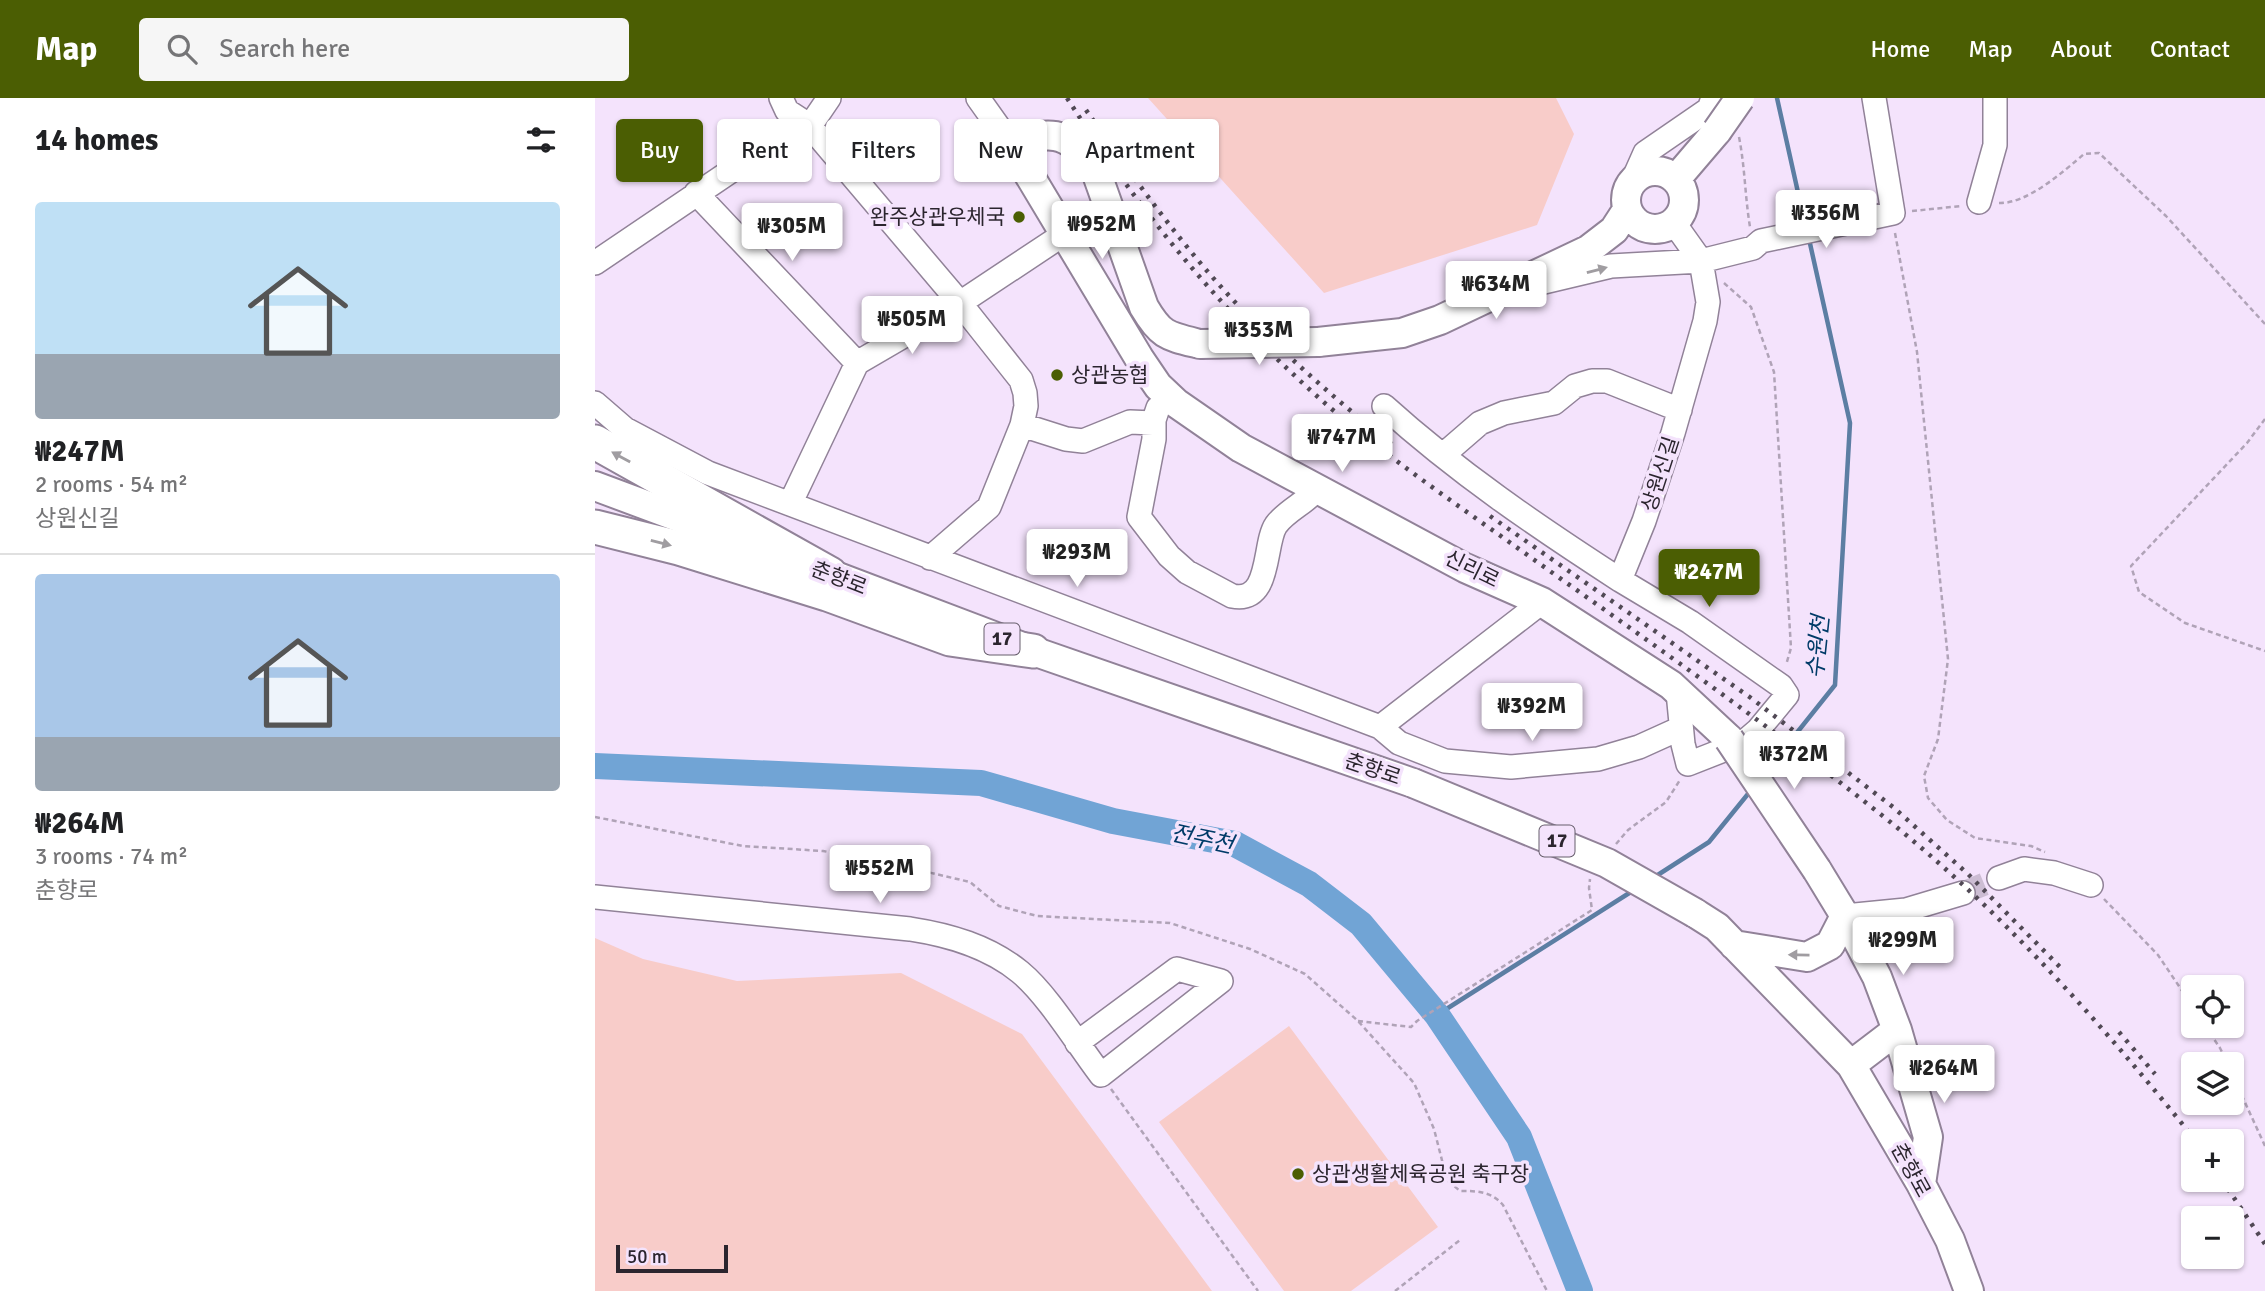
<!DOCTYPE html>
<meta charset="utf-8">
<style>
:root{--surface:#fff;--page:#f6f6f6;--text:#202124;--muted:#757577;--line:#e0e0e0;--accent:#4b5e03}
body{margin:0;font-family:Signika,"Noto Sans KR",sans-serif;background:var(--page);color:var(--text);height:100vh;display:flex;flex-direction:column;font-size:26px;white-space:nowrap}
*{box-sizing:border-box;margin:0}
p{font-size:23px;color:var(--muted)}
.icon{flex:none;width:38px;height:38px;fill:none;stroke:currentColor;stroke-width:2;stroke-linecap:round;stroke-linejoin:round}
.map{position:relative;flex:1;overflow:hidden}
.drawer{display:flex;flex-direction:column;background:var(--surface);width:595px}
.drawer>*{flex:none}
.banner{position:absolute;left:21px;top:21px;width:665px;height:63px;display:flex;gap:14px}
.buttons{position:absolute;left:1586px;top:877px;display:grid;gap:14px}
.buttons a{display:grid;place-items:center;width:63px;height:63px;border-radius:7px;background:var(--surface);box-shadow:0 2px 5px #0004;font-size:35px}
.scale{position:absolute;left:21px;bottom:18px;width:112px;box-sizing:border-box;padding-left:7px;border:4px solid #2b252e;border-top:0;font-size:19px;line-height:24px;white-space:nowrap;color:#2b252e;-webkit-text-stroke:5px #f4e3fc;paint-order:stroke}
.price{position:absolute;translate:-50% -60px;padding:0 16px;border-radius:7px;background:#fff;color:#222;font-size:23px;line-height:46px;filter:drop-shadow(0 2px 4px #0008)}
.price::after{content:'';position:absolute;left:50%;top:42px;width:21px;height:16px;margin-left:-10px;background:inherit;clip-path:polygon(0 0,100% 0,50% 100%)}
.price.selected{background:var(--accent);color:#fff}
ul{padding:0;list-style:none}
li{display:grid;align-content:center;gap:14px;height:371px;padding:0 35px}
li+li{border-top:2px solid var(--line)}
li span{display:grid;place-items:center;height:217px;border-radius:7px;color:#555}
li>.icon{margin-inline-start:auto}
span .icon{width:126px;height:126px;fill:#fffc;stroke-width:1}
li b{font-size:30px}
h2{display:flex;justify-content:space-between;align-items:center;height:84px;padding:0 35px;font-size:30px}
.tag{padding:0 24px;border-radius:7px;background:var(--surface);box-shadow:0 2px 5px #0004;font-size:24px;line-height:63px}
.tag.selected{background:var(--accent);color:#fff}
header{display:flex;align-items:center;gap:42px;box-sizing:border-box;height:98px;padding:0 35px;background:var(--accent);color:#fff}
header strong{font-size:33px}
nav{display:flex;gap:38px;margin-inline-start:auto;font-size:24px}
.search{width:490px;height:63px;background:var(--page);display:flex;align-items:center;gap:18px;box-sizing:border-box;padding:0 24px;border-radius:7px;color:var(--muted);font-size:26px}
main{display:flex;flex:1;min-height:0}
.map>svg:first-child{display:block}
.green{fill:#f8ccc9}
.lines{fill:none;stroke-linecap:round;stroke-linejoin:round}
.stream{stroke:#5c7ea3;stroke-width:4.5}
.river{stroke:#71a4d5;stroke-width:26}
.minor-tunnel{stroke:#ccbdd3;stroke-width:23;stroke-dasharray:23 11;stroke-linecap:butt}
.minor-casing{stroke:#918298;stroke-width:26}
.major-casing{stroke:#918298;stroke-width:32}
.highway-casing{stroke:#918298;stroke-width:37}
.path{stroke:#b0a3b7;stroke-width:2.5;stroke-dasharray:5 3.5;stroke-linecap:butt}
.minor{stroke:#fff;stroke-width:23}
.major{stroke:#fff;stroke-width:28}
.highway{stroke:#fff;stroke-width:33}
.rail{stroke:#514955;stroke-width:4.5;stroke-dasharray:3.5 7;stroke-linecap:butt}
.major-bridge-casing{stroke:#918298;stroke-width:32;stroke-linecap:butt}
.major-bridge{stroke:#fff;stroke-width:28}
.oneway{fill:#a09da1}
.poi-dot{fill:#4b5e03;stroke:#f4e3fc;stroke-width:2.5}
.labels{text-anchor:middle;dominant-baseline:central;stroke-width:7;stroke-linejoin:round;paint-order:stroke}
.shield{fill:#f4e3fc;stroke:#675e6c;stroke-width:2}
.shield-label{font-size:19px;font-weight:bold;fill:#2b252e}
.poi-label{font-size:21px;fill:#2b252e;stroke:#f4e3fc;text-anchor:start}
.street-label{font-size:21px;fill:#2b252e;stroke:#f4e3fc}
.water-label{font-size:23px;font-style:italic;fill:#003b68;stroke:#f4e3fc}
</style>
<header>
<strong>Map</strong>
<div class="search"><svg class="icon" aria-label="search" viewBox="0 0 24 24"><circle cx="10" cy="10" r="6"/><path d="M15 15l6 6"/></svg>Search here</div>
<nav><a>Home</a><a>Map</a><a>About</a><a>Contact</a></nav>
</header>
<main>
<section class="drawer">
<h2>14 homes<svg class="icon" aria-label="filters" viewBox="0 0 24 24"><path d="M4 7h16M4 17h16"/><circle cx="9" cy="7" r="2"/><circle cx="15" cy="17" r="2"/></svg></h2>
<ul>
<li><span style="background:linear-gradient(#bfe0f5 70%,#9aa5b1 0)"><svg class="icon" aria-label="home" viewBox="0 0 24 24"><path d="M3 11l9-7 9 7M6 9v11h12V9"/></svg></span><div><b>₩247M</b><p>2 rooms · 54 m²</p><p>상원신길</p></div></li>
<li><span style="background:linear-gradient(#a9c7e8 75%,#9aa5b1 0)"><svg class="icon" aria-label="home" viewBox="0 0 24 24"><path d="M3 11l9-7 9 7M6 9v11h12V9"/></svg></span><div><b>₩264M</b><p>3 rooms · 74 m²</p><p>춘향로</p></div></li>
</ul>
</section>
<div class="map">
<svg width="1670" height="1193" viewBox="0 0 1670 1193">
<rect width="100%" height="100%" fill="#f4e3fc"/>
<!-- green -->
<path class="green" d="M553 0H961L979 36 942 127 729 195Z
M0 840 48 861 142 883 306 875 427 936 617 1193H0Z
M694 928 843 1129 756 1193H689L564 1024Z"/>
<g class="lines">
<!-- stream -->
<path class="stream" d="M1182 0 1210 126
M1169 676 1240 587 1255 325 1214 141
M1058 780 1114 744 1157 691
M842 917 1039 792"/>
<!-- river -->
<path class="river" d="M0 668 386 685 518 723 640 746 714 786 766 826 842 917 924 1039 985 1193"/>
<!-- minor-tunnel -->
<path class="minor-tunnel" d="M1368 795 1404 780"/>
<defs>
<path id="minor" d="M186 0 192 13 215 28 365 205 426 282 430 295 431 308 427 327 394 409 335 460
M383 0 415 45
M1038 82 1050 55 1114 11 1118 0
M101 95 262 265
M1384 104 1400 47V0
M1079 125 1106 163 1158 150 1166 143 1298 115 1279 0
M0 165 158 58 215 28 234 0
M936 187 1016 168 1106 163 1113 204 1110 223 1078 335 1049 423 1025 482 1095 524 1186 588 1192 597 1163 632 1149 644 1093 666 1088 646 1083 594
M0 305 30 331 113 375 785 629 947 504
M789 308C862 374 943 429 1025 482
M559 322V341L544 419 574 458 592 474 637 498C677 506 668 446 681 427 692 412 711 405 722 391
M427 327 471 341 488 343 535 324 558 325 563 310
M848 357 885 325 909 315 959 305 980 288 997 283H1012L1085 312
M195 406 262 265 365 205 469 136
M785 629 804 645 850 663 916 669 1003 661 1044 649 1086 630
M1404 780 1429 771 1459 775 1496 787
M0 799 315 831C354 837 393 848 425 874 453 897 483 947 506 977L626 883 582 871 482 945
M1250 818 1311 812 1368 795"/>
<path id="major" d="M1031 102a29 29 0 1 1 58 0a29 29 0 1 1-58 0Z
M1081 81 1122 33
M723 244 807 235 845 222 993 152 1019 132 1032 112
M605 246C572 238 566 238 549 209L498 65C469 31 455 34 415 45L544 260 563 288 581 305 646 350 870 470 947 504 1076 587 1134 641
M0 388 166 450
M214 468 438 553 818 685
M1222 772 1250 818 1282 879 1302 932 1256 967
M1100 815 1122 829 1256 967 1326 1086 1355 1142 1374 1193
M1139 847 1212 859 1235 847 1250 818
M1302 932 1333 1039 1326 1086"/>
<path id="highway" d="M0 344 235 476
M0 429 84 450 232 496 355 541 438 553"/>
</defs>
<!-- minor casing -->
<use href="#minor" class="minor-casing"/>
<!-- major casing -->
<use href="#major" class="major-casing"/>
<!-- highway casing -->
<use href="#highway" class="highway-casing"/>
<!-- path -->
<path class="path" d="M1144 39C1150 69 1150 99 1155 129
M1404 105C1432 106 1468 74 1489 56L1504 55 1571 118 1670 226
M1317 113 1366 108
M1300 135 1322 254 1353 561 1343 641 1329 678 1333 700 1352 722 1380 740 1436 748 1450 754
M1129 185 1156 209 1179 274 1196 550 1191 567
M1670 321 1652 345 1536 468 1544 494 1590 525 1670 553
M0 719 148 748 228 753 298 766 375 784 404 808 442 818 575 825 655 851 710 876 763 923 819 985 839 1031 852 1082 865 1093C882 1093 896 1093 908 1107L952 1193
M1021 746 1033 732 1071 704 1085 682
M1509 801 1563 857 1598 909
M763 923 816 929 822 923 997 812 994 790 995 781
M1610 928 1625 950 1633 966
M1636 974 1670 1048
M516 991 663 1193
M800 1193 865 1142"/>
<!-- minor -->
<use href="#minor" class="minor"/>
<!-- major -->
<use href="#major" class="major"/>
<!-- highway -->
<use href="#highway" class="highway"/>
<!-- rail -->
<path class="rail" d="M472 0C537 101 610 194 698 276 771 346 856 402 938 461 1056 545 1175 628 1289 719 1406 812 1507 926 1601 1043
M491 12C526 62 562 113 602 161 660 231 730 294 802 350
M895 418 1156 600 1298 709 1373 776 1465 869
M1524 934 1560 976
M1627 1082 1670 1146"/>
<defs>
<path id="major-bridge" d="M1122 33 1145 0
M605 246 723 244
M1134 641 1222 772
M818 685 1012 765 1100 815"/>
</defs>
<!-- major-bridge casing -->
<use href="#major-bridge" class="major-bridge-casing"/>
<!-- major-bridge -->
<use href="#major-bridge" class="major-bridge"/>
</g>
<!-- one-way arrows -->
<defs><path id="oneway-solid" d="M-6-.8H1V-3.2L6.5 0L1 3.2V.8H-6Z" transform="scale(1.75)"/></defs>
<g class="oneway">
<use href="#oneway-solid" transform="translate(1002 172) rotate(-15)"/>
<use href="#oneway-solid" transform="translate(26 359) rotate(-151)"/>
<use href="#oneway-solid" transform="translate(66 445) rotate(14)"/>
<use href="#oneway-solid" transform="translate(1204 857) rotate(-179)"/>
</g>
<!-- markers -->
<g class="poi-dot">
<circle cx="424" cy="119" r="7"/>
<circle cx="462" cy="277" r="7"/>
<circle cx="703" cy="1076" r="7"/>
</g>
<g class="labels">
<!-- shield labels -->
<g class="shield">
<rect x="389.5" y="525.5" width="35" height="31" rx="5"/>
<rect x="944.5" y="727.5" width="35" height="31" rx="5"/>
</g>
<g class="shield-label">
<text x="407" y="541">17</text>
<text x="962" y="743">17</text>
</g>
<!-- poi labels -->
<g class="poi-label">
<text x="410" y="119" text-anchor="end">완주상관우체국</text>
<text x="476" y="277">상관농협</text>
<text x="717" y="1076">상관생활체육공원 축구장</text>
</g>
<!-- street labels -->
<g class="street-label">
<text transform="translate(1065 376) rotate(-72)">상원신길</text>
<text transform="translate(877 471) rotate(26)">신리로</text>
<text transform="translate(244 480) rotate(21)">춘향로</text>
<text transform="translate(778 671) rotate(19)">춘향로</text>
<text transform="translate(1316 1072) rotate(61)">춘향로</text>
</g>
<!-- water labels -->
<g class="water-label">
<text transform="translate(1223 549) rotate(-84)">수원천</text>
<text transform="translate(607 741) rotate(12)">전주천</text>
</g>
</g>
</svg>
<div class="buttons">
<a><svg class="icon" aria-label="locate" viewBox="0 0 24 24"><circle cx="12" cy="12" r="6"/><path d="M12 2v4M12 18v4M2 12h4M18 12h4"/></svg></a>
<a><svg class="icon" aria-label="layers" viewBox="0 0 24 24"><path d="M12 4l9 5-9 5-9-5zM3 14l9 5 9-5"/></svg></a>
<a>+</a>
<a>−</a>
</div>
<div class="scale">50 m</div>
<b class="price" style="left:1231px;top:152px">₩356M</b>
<b class="price" style="left:507px;top:163px">₩952M</b>
<b class="price" style="left:197px;top:165px">₩305M</b>
<b class="price" style="left:901px;top:223px">₩634M</b>
<b class="price" style="left:317px;top:258px">₩505M</b>
<b class="price" style="left:664px;top:269px">₩353M</b>
<b class="price" style="left:747px;top:376px">₩747M</b>
<b class="price" style="left:482px;top:491px">₩293M</b>
<b class="price selected" style="left:1114px;top:511px">₩247M</b>
<b class="price" style="left:937px;top:645px">₩392M</b>
<b class="price" style="left:1199px;top:693px">₩372M</b>
<b class="price" style="left:285px;top:807px">₩552M</b>
<b class="price" style="left:1308px;top:879px">₩299M</b>
<b class="price" style="left:1349px;top:1007px">₩264M</b>
<div class="banner">
<a class="tag selected">Buy</a>
<a class="tag">Rent</a>
<a class="tag">Filters</a>
<a class="tag">New</a>
<a class="tag">Apartment</a>
</div>
</div>
</main>
